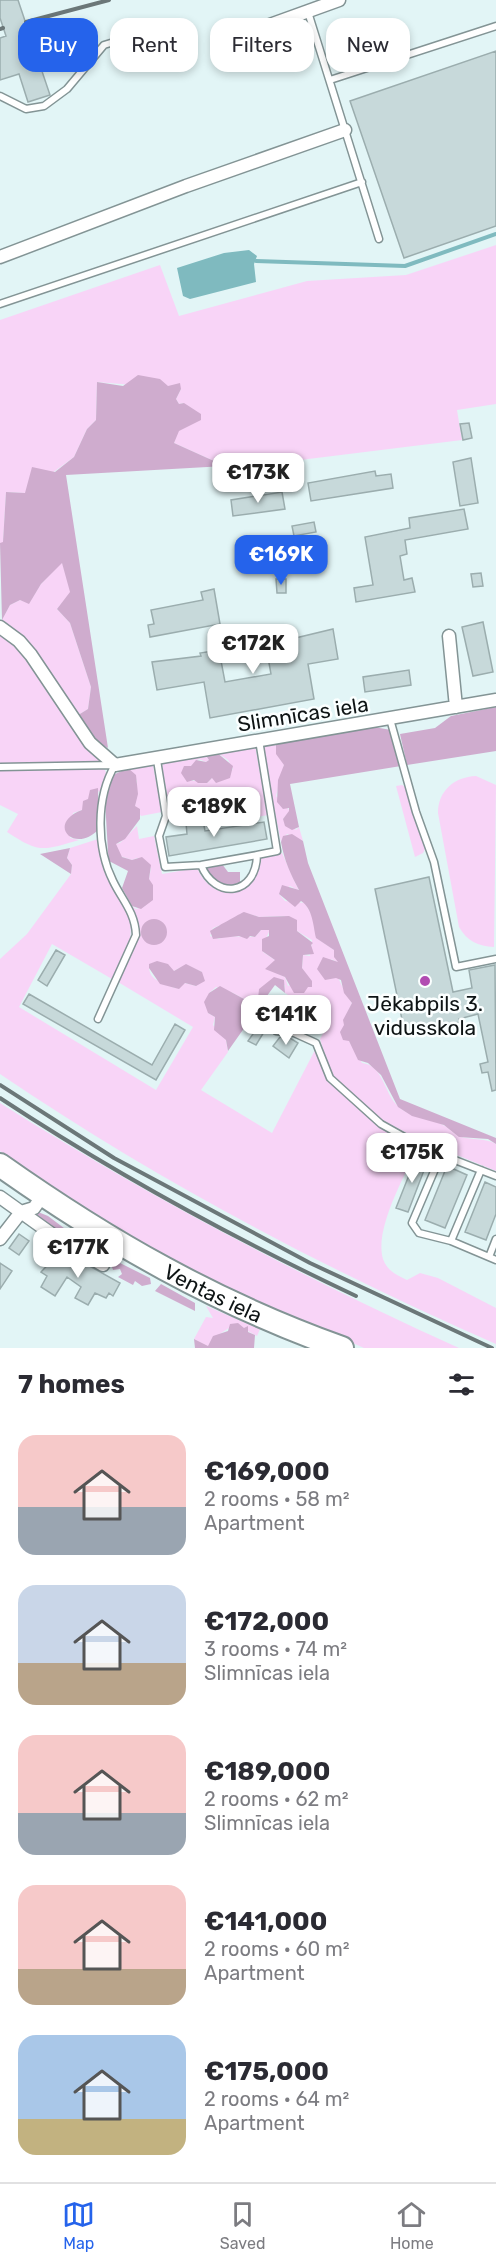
<!DOCTYPE html>
<meta charset="utf-8">
<style>
:root{--surface:#fff;--page:#f7f7f7;--text:#2b2b33;--muted:#7c7c81;--line:#e1e1e2;--accent:#2563eb}
body{margin:0;font-family:Rubik,sans-serif;background:var(--page);color:var(--text);height:100vh;display:flex;flex-direction:column;font-size:22px;white-space:nowrap}
*{box-sizing:border-box;margin:0}
p{font-size:20px;color:var(--muted)}
.icon{flex:none;width:33px;height:33px;fill:none;stroke:currentColor;stroke-width:2;stroke-linecap:round;stroke-linejoin:round}
.map{position:relative;height:1348px;overflow:hidden}
.side{display:flex;flex-direction:column;background:var(--surface);flex:1}
.side>*{flex:none}
.banner{position:absolute;left:18px;top:18px;width:460px;height:54px;display:flex;gap:12px}
.price{position:absolute;translate:-50% -51px;padding:0 14px;border-radius:12px;background:#fff;color:#222;font-size:20px;line-height:39px;filter:drop-shadow(0 2px 3px #0008)}
.price::after{content:'';position:absolute;left:50%;top:36px;width:18px;height:14px;margin-left:-9px;background:inherit;clip-path:polygon(0 0,100% 0,50% 100%)}
.price.current{background:var(--accent);color:#fff}
ul{padding:0;list-style:none}
li{display:flex;align-items:center;gap:18px;height:150px;padding:0 18px}
li span{display:grid;place-items:center;flex:none;width:168px;height:120px;border-radius:18px;color:#555}
li>.icon{margin-inline-start:auto}
span .icon{width:72px;height:72px;fill:#fffc;stroke-width:1}
li b{font-size:26px}
h2{display:flex;justify-content:space-between;align-items:center;height:72px;padding:0 18px;font-size:26px}
.tag{padding:0 21px;border-radius:18px;background:var(--surface);box-shadow:0 3px 9px #0003;font-size:21px;line-height:54px}
.tag.current{background:var(--accent);color:#fff}
.dock{display:flex;justify-content:space-around;align-items:center;height:84px;border-top:2px solid var(--line);background:var(--surface);font-size:16px;color:var(--muted)}
.dock a{display:grid;justify-items:center;gap:3px}
.dock .current{color:var(--accent)}
.map>svg:first-child{display:block}
.green{fill:#f8d4f7;fill-rule:evenodd}
.forest{fill:#cfacce}
.water{fill:#7fbabf}
.lines{fill:none;stroke-linecap:round;stroke-linejoin:round}
.stream{stroke:#7fbabf;stroke-width:4}
.building{fill:#c7d9da;stroke:#9badae;stroke-width:1.5}
.lane-casing{stroke:#839495;stroke-width:9}
.street-casing{stroke:#839495;stroke-width:15}
.highway-casing{stroke:#839495;stroke-width:26}
.lane{stroke:#fff;stroke-width:6}
.street{stroke:#fff;stroke-width:12}
.highway{stroke:#fff;stroke-width:22}
.rail{stroke:#6b7778;stroke-width:4}
.poi-dot{fill:#b14cb2;stroke:#fbffff;stroke-width:2}
.labels{text-anchor:middle;dominant-baseline:central;stroke-width:5;stroke-linejoin:round;paint-order:stroke}
.street-label{font-size:21px;fill:#0e1415;stroke:#fbffff}
.poi-label{font-size:21px;fill:#0e1415;stroke:#fbffff}
</style>
<div class="map">
<svg width="496" height="1348" viewBox="0 0 496 1348">
<rect width="100%" height="100%" fill="#e2f5f6"/>
<!-- green -->
<path class="green" d="M496 245V404L457 410 462 440 276 463 225 466 174 443 184 403 179 404 176 399 181 389 97 382 96 420 87 429 74 457 25 493 6 492 3 543H0V320L160 265 179 316 307 281 406 275Z
M62 562 71 592 57 609 70 623 91 687 88 709 75 717 25 641 2 620 10 605 20 600 29 603 41 584Z
M0 631 10 637 104 761 0 765Z
M281 741 284 765 276 796 290 811 283 819 296 830 299 827 303 841 287 834 281 842 262 749 263 745Z
M255 746 268 815 225 823 222 803 170 811 162 766 165 762 205 754 209 760 206 762 199 759 191 766 189 781C196 780 200 783 207 783L212 778 224 780 233 769 228 760 216 752Z
M153 766 162 812 141 816 135 806 137 781 128 768Z
M104 768 106 773 100 794 99 791 88 799 82 810 73 813 70 838 79 840C42 851 39 853 7 832L18 814 0 805V770Z
M476 776 496 785 494 947C478 946 467 941 459 927L438 813C438 791 454 777 476 776Z
M402 785 407 788 426 847 423 853 415 857 396 786Z
M137 826 139 839 154 836 162 874 197 868C214 906 258 899 261 857L282 853 299 891 290 886 279 894 285 901 305 903 315 921 317 938 334 950 339 963 331 959C336 975 343 989 352 1003L346 1016 349 1041 362 1063C382 1065 384 1090 395 1103 408 1119 430 1117 445 1126 450 1129 456 1135 461 1137 473 1140 485 1138 496 1144V1171L420 1140 380 1119 335 1079 329 1069 320 1039 329 1022 285 993V985H267L258 999 259 1007 233 993 216 987 209 993 208 1013 215 1017 213 1025 226 1040 228 1052 201 1090 272 1133 315 1050 327 1079 379 1125 417 1148C405 1176 374 1229 383 1259 387 1271 397 1275 407 1280L420 1273 438 1278 496 1308V1344C323 1268 156 1180 0 1074V959L27 934 71 874 72 865 67 858 70 848 98 839 107 876 131 921 130 946 112 979 52 944 19 1007 156 1090 193 1027 118 982C130 956 145 935 132 906L136 909 145 906 153 890 149 879 151 868 137 858 132 860 120 856 115 844 120 843ZM249 914 259 917 285 916 297 931 312 940 310 956 303 955 302 968 308 979 288 986 285 977 272 971 275 960 263 952V944L270 930H261L255 937 225 936 219 939 210 936 213 928ZM149 964 174 971C185 963 191 967 202 972L196 986 185 983 175 988C163 981 148 982 149 964Z
M0 1103C150 1198 298 1275 459 1348H364L233 1290 173 1261 49 1185 0 1151Z
M206 1306 260 1329 257 1336 235 1324 212 1339 208 1347 194 1339 206 1317 213 1318Z"/>
<!-- forest -->
<path class="forest" d="M138 375 160 379 168 386 180 383 181 389 176 399 179 404 184 403 201 414V420L179 431 174 443 225 466 66 475 108 748 93 740 75 717 88 709 91 687 70 623 57 609 70 592 62 563 41 584 29 604 20 600 10 605 2 620 0 543 3 542 6 492 25 493 32 467 55 472 74 457 87 429 96 420 97 382 123 386Z
M496 707V751L407 765 400 734 435 728 451 716Z
M374 727 391 730 401 766 290 784 299 827 292 830 285 826 283 819 289 811V808L283 809 277 802 278 780 284 765 276 754V745L281 741Z
M216 752 233 766 230 778 216 783 212 778 207 783H198L194 780 187 782 181 773 184 766H191L196 760 206 762 209 760 205 754Z
M128 768 136 775 138 794 135 806 140 809V819L125 839 116 844 122 857 132 860 142 857 151 865 149 879 153 885V900L141 909 132 906 122 888 128 871 109 861 108 852 105 800 113 775Z
M98 788 99 829C75 855 45 824 82 810L83 801 88 799 90 790Z
M292 834 303 841 308 863 400 1099 496 1138V1144L488 1139 459 1137 444 1125 412 1116 398 1107 381 1075 368 1063 358 1060 349 1041 343 1040 340 1032 344 1025 343 1020 352 1003 344 993 341 980 336 978 325 980 317 969 323 957 338 962 334 957V950L316 938C313 925 313 909 301 901L295 907 279 894 282 885 299 890C291 875 284 860 281 842L283 836Z
M70 848 67 858 72 865 71 874 40 854Z
M222 864 228 872H240V884C223 889 213 880 204 867Z
M244 912 259 917 289 916 297 920V931L313 943 311 945 314 954 303 955 302 968 312 981V987H308L304 993H294L285 977 265 969 275 960 262 951V939L269 936V930H261L255 937 250 936 247 939 239 936 213 939 210 931C213 929 241 913 244 912Z
M141 932a13 13 0 1 1 26 0a13 13 0 1 1-26 0Z
M157 961 168 964 174 971 186 964 202 972 205 981 196 986 185 983 179 989 160 984 149 968V964Z
M274 977 284 980 285 993 275 985 261 1004 258 999 259 989Z
M220 986 259 1007 228 1051 226 1040 214 1030 215 1017 208 1013 204 1002 209 993Z
M38 1212 48 1216 105 1259 45 1224 35 1216Z
M114 1260 150 1278 151 1284 142 1286 135 1281 133 1285 118 1277 122 1274 120 1269 113 1270 111 1264Z
M161 1284 195 1303V1311L155 1291Z
M238 1323 244 1328 248 1326V1332L255 1335 254 1348H195L194 1339 208 1346 213 1336 228 1331 230 1324Z"/>
<!-- water -->
<path class="water" d="M249 250 257 256 254 264 256 282 190 299 183 296 177 268 224 253Z"/>
<g class="lines">
<!-- stream -->
<path class="stream" d="M256 261 405 266 496 234"/>
</g>
<!-- building -->
<path class="building" d="M0 0H18L50 95 28 102 19 74 0 80V38L6 36 0 18Z
M496 51V226L404 258 350 101Z
M469 423 472 438 463 440 460 424Z
M471 458 478 503 460 506 453 462Z
M375 471 376 476 391 474 393 488 311 501 308 483Z
M282 492 285 509 233 516 231 500Z
M464 509 468 529 405 540 407 554 400 556 404 580 412 578 415 592 356 602 354 588 373 585 365 537 410 528 409 518Z
M314 522 316 532 294 536 292 526Z
M481 573 483 586 473 587 471 574Z
M276 579H286V593H277Z
M214 589 220 624 150 637 148 625 154 624 151 610 203 600 201 592Z
M483 622 493 672 473 676 462 627Z
M333 629 338 659 308 664 314 699 210 718 204 682 157 690 152 662 201 656 200 653 219 650 225 682 271 674 265 641 283 639V641Z
M409 670 411 685 365 692 363 677Z
M203 820 205 831 264 822 267 839 169 856 166 837 187 834 186 823Z
M429 877 453 992 472 988 469 970 495 965 496 1090 492 1091 488 1072 482 1073 480 1064 488 1062 478 1014 459 1019 460 1022 405 1034 375 889Z
M56 950 65 955 47 986 38 980Z
M29 994 152 1065 175 1024 185 1030 156 1080 23 1004Z
M270 1010 275 1014 256 1045 248 1041Z
M280 1037 290 1038 298 1043 289 1058 273 1046Z
M417 1155 428 1160 408 1212 396 1208Z
M447 1166 467 1175 445 1228 425 1220Z
M485 1182 496 1187V1214L486 1240 465 1232Z
M19 1234 29 1241 19 1255 9 1248Z
M59 1253 70 1265 75 1258 120 1283 113 1296 109 1293 106 1298 95 1293 88 1305 75 1298 81 1287 67 1277 55 1296 41 1287 47 1276 41 1272Z
M0 1263 12 1271 0 1289Z"/>
<g class="lines">
<defs>
<path id="lane" d="M308 12 379 239
M330 80 496 26
M0 96 26 109 44 106 67 89 104 45 170 25
M0 304 362 182
M390 719 416 812 434 862 456 967 496 959
M157 760 166 816 159 836 165 867 201 865 257 855
M0 767 113 765
M166 816 216 808
M201 865C215 900 256 896 257 855L277 851 259 740
M98 1019 136 935C135 912 122 900 113 881 96 847 96 797 115 765
M276 1031 294 1033 316 1043 330 1078 381 1124 424 1148 496 1176
M441 1155 412 1223 419 1233 451 1241 496 1260
M451 1241 481 1170
M489 1257 496 1239"/>
<path id="street" d="M267 26 339 0
M0 257 186 186 345 130
M0 627 19 641 31 655 90 743 115 765 496 700
M449 636 456 707
M0 1197 60 1240 103 1265
M0 1239 21 1212 34 1208 43 1195"/>
<g id="highway">
<path id="s1" d="M0 1165C109 1242 216 1303 342 1348"/>
</g>
</defs>
<!-- lane casing -->
<use href="#lane" class="lane-casing"/>
<!-- street casing -->
<use href="#street" class="street-casing"/>
<!-- highway casing -->
<use href="#highway" class="highway-casing"/>
<!-- lane -->
<use href="#lane" class="lane"/>
<!-- street -->
<use href="#street" class="street"/>
<!-- highway -->
<use href="#highway" class="highway"/>
<!-- rail -->
<path class="rail" d="M26 22 109 0
M0 29 3 28
M0 1085 114 1158 310 1263 492 1348
M0 1098C114 1173 233 1238 356 1296"/>
</g>
<!-- markers -->
<circle class="poi-dot" cx="425" cy="981" r="6"/>
<g class="labels">
<!-- street labels -->
<g class="street-label">
<text transform="translate(303 714) rotate(-9)">Slimnīcas iela</text>
<text stroke="none"><textPath href="#s1" startOffset="249">Ventas iela</textPath></text>
</g>
<!-- poi labels -->
<g class="poi-label">
<text x="425" y="1003">Jēkabpils 3.<tspan x="425" dy="24">vidusskola</tspan></text>
</g>
</g>
</svg>
<b class="price" style="left:258px;top:504px">€173K</b>
<b class="price current" style="left:281px;top:586px">€169K</b>
<b class="price" style="left:253px;top:675px">€172K</b>
<b class="price" style="left:214px;top:838px">€189K</b>
<b class="price" style="left:286px;top:1046px">€141K</b>
<b class="price" style="left:412px;top:1184px">€175K</b>
<b class="price" style="left:78px;top:1279px">€177K</b>
<div class="banner">
<a class="tag current">Buy</a>
<a class="tag">Rent</a>
<a class="tag">Filters</a>
<a class="tag">New</a>
</div>
</div>
<section class="side">
<h2>7 homes<svg class="icon" aria-label="filters" viewBox="0 0 24 24"><path d="M4 7h16M4 17h16"/><circle cx="9" cy="7" r="2"/><circle cx="15" cy="17" r="2"/></svg></h2>
<ul>
<li><span style="background:linear-gradient(#f6c9c9 60%,#9aa5b1 0)"><svg class="icon" aria-label="home" viewBox="0 0 24 24"><path d="M3 11l9-7 9 7M6 9v11h12V9"/></svg></span><div><b>€169,000</b><p>2 rooms · 58 m²</p><p>Apartment</p></div></li>
<li><span style="background:linear-gradient(#c9d6e8 65%,#b9a48a 0)"><svg class="icon" aria-label="home" viewBox="0 0 24 24"><path d="M3 11l9-7 9 7M6 9v11h12V9"/></svg></span><div><b>€172,000</b><p>3 rooms · 74 m²</p><p>Slimnīcas iela</p></div></li>
<li><span style="background:linear-gradient(#f6c9c9 65%,#9aa5b1 0)"><svg class="icon" aria-label="home" viewBox="0 0 24 24"><path d="M3 11l9-7 9 7M6 9v11h12V9"/></svg></span><div><b>€189,000</b><p>2 rooms · 62 m²</p><p>Slimnīcas iela</p></div></li>
<li><span style="background:linear-gradient(#f6c9c9 70%,#b9a48a 0)"><svg class="icon" aria-label="home" viewBox="0 0 24 24"><path d="M3 11l9-7 9 7M6 9v11h12V9"/></svg></span><div><b>€141,000</b><p>2 rooms · 60 m²</p><p>Apartment</p></div></li>
<li><span style="background:linear-gradient(#a9c7e8 70%,#c2b280 0)"><svg class="icon" aria-label="home" viewBox="0 0 24 24"><path d="M3 11l9-7 9 7M6 9v11h12V9"/></svg></span><div><b>€175,000</b><p>2 rooms · 64 m²</p><p>Apartment</p></div></li>
</ul>
</section>
<nav class="dock">
<a class="current"><svg class="icon" aria-label="map" viewBox="0 0 24 24"><path d="M3 6l6-2 6 2 6-2v14l-6 2-6-2-6 2zM9 4v14M15 6v14"/></svg>Map</a>
<a><svg class="icon" aria-label="saved" viewBox="0 0 24 24"><path d="M7 4h10v16l-5-4-5 4z"/></svg>Saved</a>
<a><svg class="icon" aria-label="home" viewBox="0 0 24 24"><path d="M3 11l9-7 9 7M6 9v11h12V9"/></svg>Home</a>
</nav>
